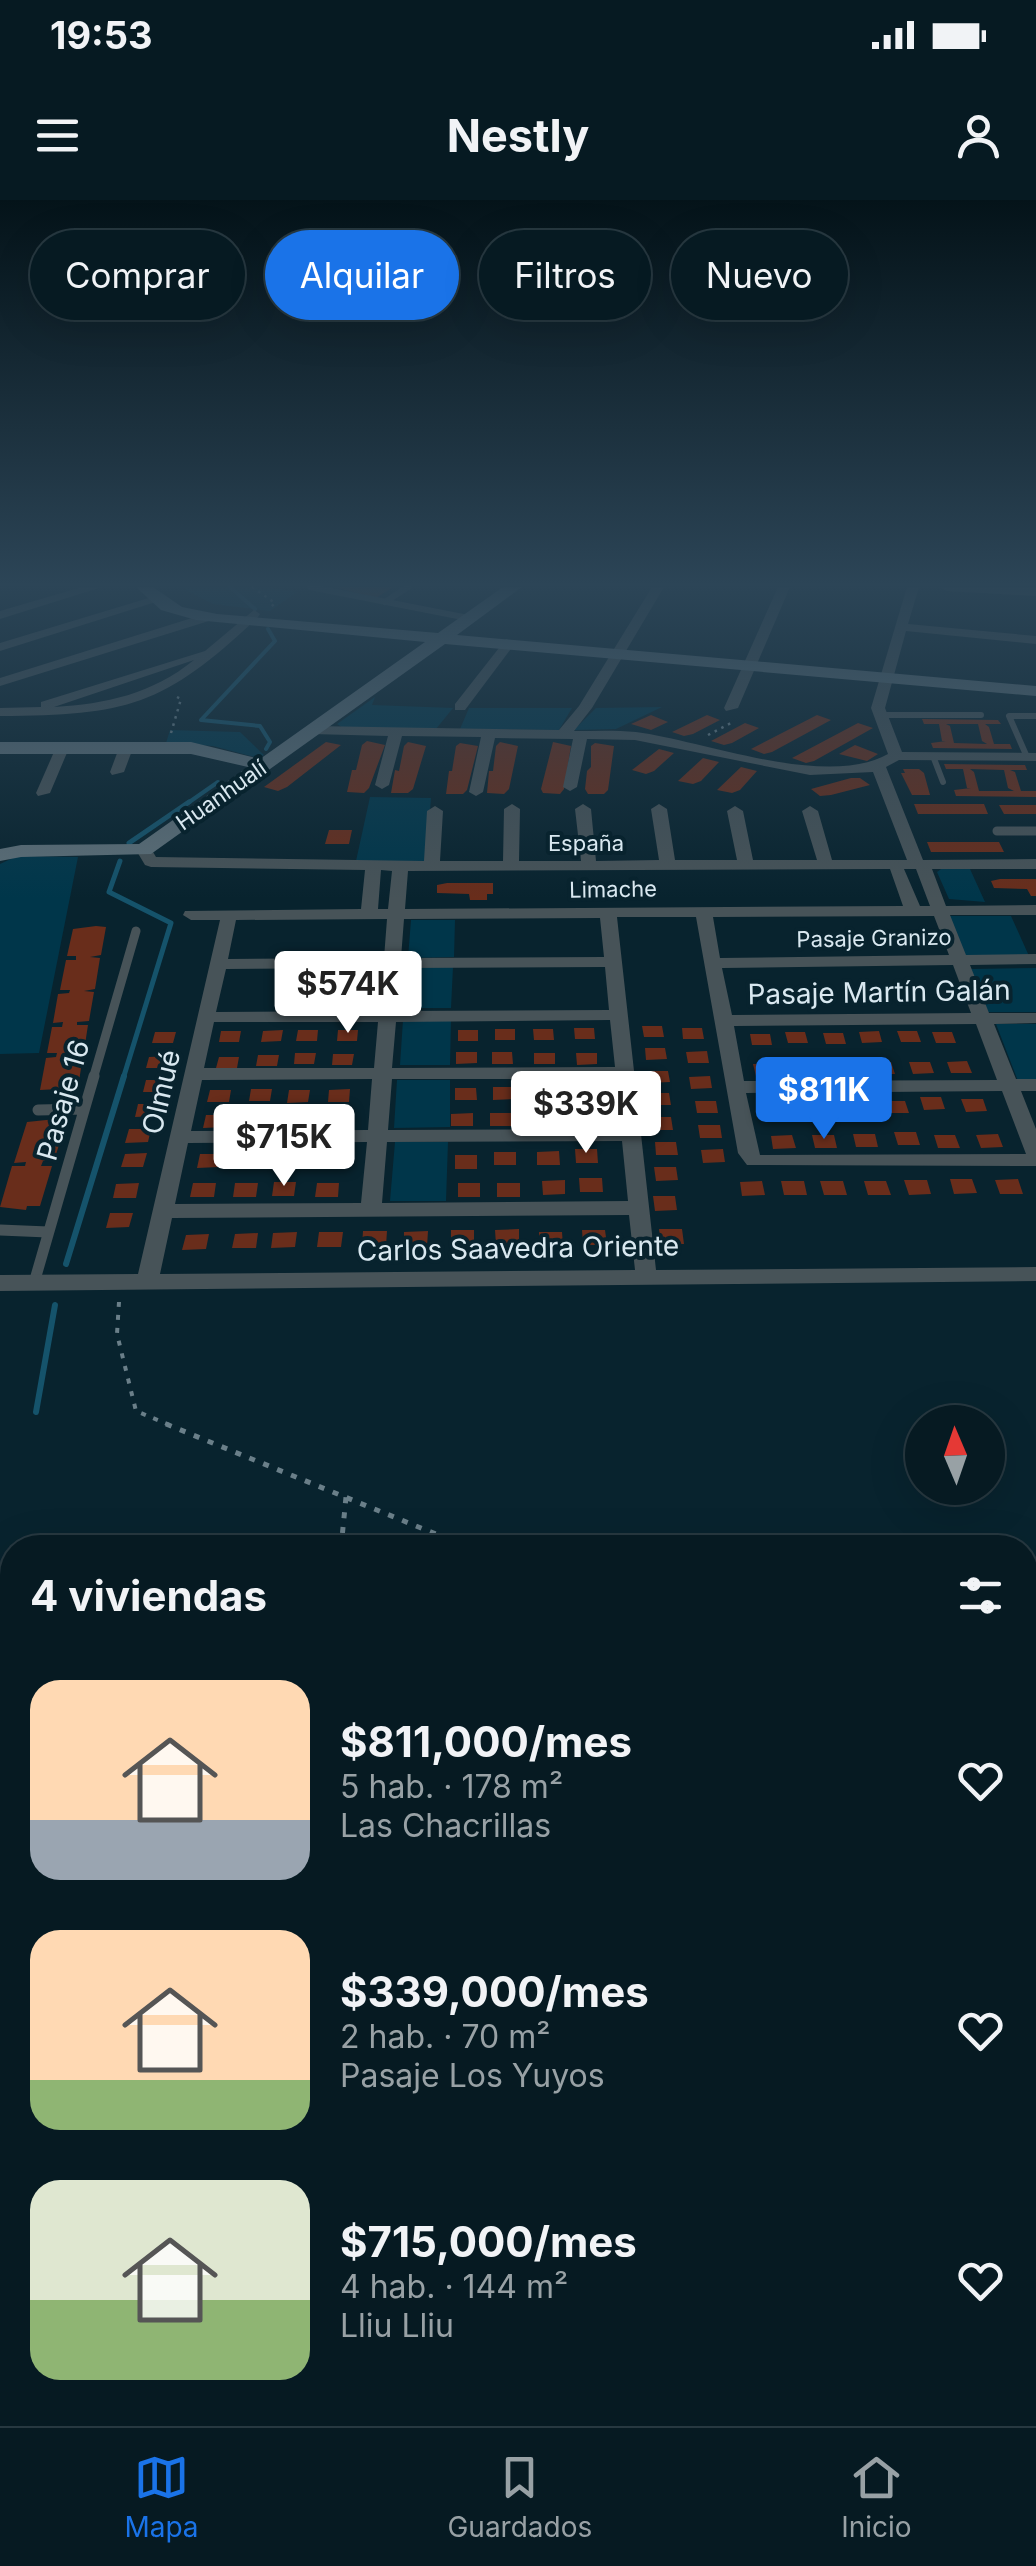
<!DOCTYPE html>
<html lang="es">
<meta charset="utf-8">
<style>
:root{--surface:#061a22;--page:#0f232a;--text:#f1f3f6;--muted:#98a1a5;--line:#273840;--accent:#1a73e8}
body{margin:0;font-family:Inter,sans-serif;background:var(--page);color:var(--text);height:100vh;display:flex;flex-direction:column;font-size:38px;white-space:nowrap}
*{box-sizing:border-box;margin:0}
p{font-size:32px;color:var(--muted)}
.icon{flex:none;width:55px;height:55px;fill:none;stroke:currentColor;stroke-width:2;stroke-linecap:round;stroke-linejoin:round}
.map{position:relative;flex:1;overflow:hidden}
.sheet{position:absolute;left:0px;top:1335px;width:1038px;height:892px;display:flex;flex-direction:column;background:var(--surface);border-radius:40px 40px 0 0;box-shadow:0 10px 40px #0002,0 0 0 2px var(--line)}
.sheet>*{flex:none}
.guide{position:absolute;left:30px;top:30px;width:978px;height:90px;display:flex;gap:20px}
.needle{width:65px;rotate:358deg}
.tools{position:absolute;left:905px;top:1205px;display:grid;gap:20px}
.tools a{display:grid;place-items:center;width:100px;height:100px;border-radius:50%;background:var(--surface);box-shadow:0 10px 40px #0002,0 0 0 2px var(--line);font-size:50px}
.price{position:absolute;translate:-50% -85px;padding:0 22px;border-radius:10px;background:#fff;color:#222;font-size:32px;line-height:65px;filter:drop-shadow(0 2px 5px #0008)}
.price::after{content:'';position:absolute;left:50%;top:60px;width:30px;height:22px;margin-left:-15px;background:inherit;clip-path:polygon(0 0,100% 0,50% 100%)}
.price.selected{background:var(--accent);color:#fff}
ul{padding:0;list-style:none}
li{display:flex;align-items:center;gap:30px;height:250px;padding:0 30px}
li span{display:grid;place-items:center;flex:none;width:280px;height:200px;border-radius:30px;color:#555}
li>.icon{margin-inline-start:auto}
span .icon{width:120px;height:120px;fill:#fffc;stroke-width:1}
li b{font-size:42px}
h2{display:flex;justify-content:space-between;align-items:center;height:120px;padding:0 30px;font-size:42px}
.pill{padding:0 35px;border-radius:45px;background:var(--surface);box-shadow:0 10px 40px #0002,0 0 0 2px var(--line);font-size:35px;line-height:90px}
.pill.selected{background:var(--accent);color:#fff}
.status{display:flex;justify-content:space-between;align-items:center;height:70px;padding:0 50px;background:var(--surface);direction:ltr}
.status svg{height:28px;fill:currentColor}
header{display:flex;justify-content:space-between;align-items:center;height:130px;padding:0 30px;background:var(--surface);font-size:45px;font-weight:700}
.tabs{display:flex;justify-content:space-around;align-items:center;height:140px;border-top:2px solid var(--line);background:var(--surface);font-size:28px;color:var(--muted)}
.tabs a{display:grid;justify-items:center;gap:5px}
.tabs .selected{color:var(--accent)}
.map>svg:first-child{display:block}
.green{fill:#00364a}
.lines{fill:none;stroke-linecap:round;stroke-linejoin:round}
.stream-far3{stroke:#15536b;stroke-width:4}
.stream-far2{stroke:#15536b;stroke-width:5}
.stream-far1{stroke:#15536b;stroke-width:6}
.stream{stroke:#15536b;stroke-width:10}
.building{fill:#692d1b;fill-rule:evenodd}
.path-far3{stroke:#6a7f89;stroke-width:2.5;stroke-dasharray:2.5 5;stroke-linecap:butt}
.path-far2{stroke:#6a7f89;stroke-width:4;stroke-dasharray:5 8;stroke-linecap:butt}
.path-far1{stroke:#6a7f89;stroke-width:5;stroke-dasharray:6 9;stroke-linecap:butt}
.path{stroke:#6a7f89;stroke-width:6;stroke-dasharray:8 11;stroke-linecap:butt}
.lane-far2{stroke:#475358;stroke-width:6}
.lane-far1{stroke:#475358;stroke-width:9}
.lane{stroke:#475358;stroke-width:11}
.street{fill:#475358;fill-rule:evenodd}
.secondary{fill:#5d6f78;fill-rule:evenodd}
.labels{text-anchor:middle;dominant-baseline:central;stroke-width:8;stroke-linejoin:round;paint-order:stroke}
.far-street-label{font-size:22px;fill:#d9e8f0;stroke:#08232e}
.street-label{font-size:28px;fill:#d9e8f0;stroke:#08232e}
</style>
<div class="status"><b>19:53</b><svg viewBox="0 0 49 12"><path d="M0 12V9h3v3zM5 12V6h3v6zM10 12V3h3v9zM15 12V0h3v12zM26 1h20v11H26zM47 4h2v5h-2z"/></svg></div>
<header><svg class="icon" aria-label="menu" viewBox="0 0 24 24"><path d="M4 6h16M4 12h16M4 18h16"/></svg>Nestly<svg class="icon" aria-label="person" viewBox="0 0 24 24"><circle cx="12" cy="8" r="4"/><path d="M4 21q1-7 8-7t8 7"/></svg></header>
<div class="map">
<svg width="1036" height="2226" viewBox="0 0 1036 2226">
<rect width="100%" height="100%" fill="#08232e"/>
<!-- green -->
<path class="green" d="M180 387H268L297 392 270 411 213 404Z
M375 497 372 505 453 508 436 529 343 528 337 524Z
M662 507 616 529 574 530 596 508Z
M469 508H572L559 530 460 529Z
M170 530 240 532 264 555 258 558 213 546 166 543Z
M370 597 431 598 426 662 356 661Z
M17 656 78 657 39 853 0 854V664Z
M941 669H970L985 702 949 699 937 672Z
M949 716H1011L1029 756H964Z
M411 720H455L454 757 408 758Z
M405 767H453L451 808H402Z
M1036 768V812H988L971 769Z
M403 820H451L450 865H400Z
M996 824H1036V881H1018Z
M397 880H450V927L394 928Z
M395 942H448L446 1001H390Z"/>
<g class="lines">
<!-- stream-far3 -->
<path class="stream-far3" d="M230 387 255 409
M266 549 270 542 260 526 201 520 275 441 268 429
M185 605 218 582"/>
<!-- stream-far2 -->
<path class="stream-far2" d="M129 643 189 602
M120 661 109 692 171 723 123 879"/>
<!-- stream-far1 -->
<path class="stream-far1" d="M66 1064 124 876
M36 1212 55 1105"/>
<!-- stream -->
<path class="stream" d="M1025 1816 1036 1820"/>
</g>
<!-- building -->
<path class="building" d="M334 387H393L376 398Z
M651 515 668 522 651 530 631 524Z
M707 515 720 520 693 534 684 536 672 532Z
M817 515 831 520 772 552 764 554 751 549Z
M922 519 998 520 1001 524H985L989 527 994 544H1010L1012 549 933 548 931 543 946 541H942L939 524H924ZM946 524H978L982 541 987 544 954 543 950 526Z
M745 523 759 528 732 543 724 545 711 541Z
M858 523 873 528 814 561 806 563 792 558Z
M367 541 385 545 369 588 364 593 347 592 352 570H356L362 545Z
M326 542 341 545 287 587 278 591 264 587Z
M408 542 426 546 413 589 408 593H391L395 570 399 571 404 546Z
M500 542 518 546 509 589 504 594 487 593 489 571H493L496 546Z
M553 542 571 546 564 589 560 594 543 593 541 589Z
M460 543 478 546 467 590 463 594H446L449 571H452L456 546Z
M595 543 614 546 608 590 604 594H588L585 589 587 571 591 567V546Z
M855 545 878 554 867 561 839 554Z
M659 549 674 553 654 571 646 574 632 570Z
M703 558 719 562 701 581 693 584 678 581Z
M944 564 1025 565 1027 570H1010L1015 572 1021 591H1036V597L956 596 954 590 971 588H967L963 569H946ZM970 569 1004 570 1008 588 1014 591H979L974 572Z
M741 567 757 571 740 590 732 593 717 590Z
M903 569H919L924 573 930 595H912L901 573H905Z
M851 578H860L870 585 831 595 820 596 811 589Z
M914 604H984L988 614H918Z
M999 605H1036V614H1004Z
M329 630H352L349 644H325Z
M927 642H999L1004 652H931Z
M1000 679H1036V696H1031L1027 689 994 688 991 681Z
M447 683H493V694H487V700H470L469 694 437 693V685Z
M96 726 106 727 101 755 90 757 100 758 95 789 84 791 94 792 89 821 77 822V825H88L84 851 72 854 83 855 78 888 40 890 46 858 56 857 57 853H47L52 827H62L63 822 53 823 58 794 69 793 70 790H60L66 760H76V756H67L73 729Z
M642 826H662L664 837H644Z
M574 828H594L595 839H575Z
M682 828H702L704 839H683Z
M495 829H515V840H495Z
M533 829H553L554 840H534Z
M283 830 281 841 261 842 263 831Z
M298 830H318L317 841H296Z
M338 830H358L357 841H337Z
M458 830H478V841H458Z
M221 831H241L239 842H219Z
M879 831 882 842 862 843 859 832Z
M897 831H917L921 842H901Z
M155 832H176L173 843H152Z
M785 832H805L808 843H788Z
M932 832H952L956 843H936Z
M823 833H843L846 844H826Z
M750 834H770L772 845H752Z
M645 848H665L667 859 646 860Z
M707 851 709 863H688L686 852Z
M456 852H477V863L456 864Z
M492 852H512L513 864H492Z
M295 853H316L314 864H294Z
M534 853H555V864H534Z
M576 853H597V864L577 865Z
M333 854H354L352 865H332Z
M258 855H279L277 866H256Z
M170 856 167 868H146L149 857Z
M219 857H239L237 868H216Z
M967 861 972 873H951L947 862Z
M871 862H891L895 874H874Z
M909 862H930L934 873 913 874Z
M833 863H853L857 875H836Z
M753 864H774L777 876H756Z
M794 864H815L818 876H797Z
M647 871H668L670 882 649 883Z
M710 876 712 888 691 889 689 877Z
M146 880H167L164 892H143Z
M573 886H594L595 898 574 899Z
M493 887H514L515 899 493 900Z
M455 888H476L477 900H455Z
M536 888H558V900H537Z
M251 889H272L270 901H249Z
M350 889 349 902H328L329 890Z
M210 890H231L229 902H207Z
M289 890H310L308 902 287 903Z
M648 893H669L671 905H649Z
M920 897H941L945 909 924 910Z
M822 898 825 911H804L801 899Z
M760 899H781L784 911 763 912Z
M961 899H983L987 911 966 912Z
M695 901H716L718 913H697Z
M841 901H862L866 913 844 914Z
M884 901H905L909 913H887Z
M138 904H160L156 916 135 917Z
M536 912H558V925H537Z
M473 913V926H451V914Z
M490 913H512V926H490Z
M577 914H599L600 927H578Z
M206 915H227L225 927 203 928Z
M326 915H347L346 927 324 928Z
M306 916 305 929H283L285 917Z
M242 917H263L261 930H239Z
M650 917H671L673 930H651Z
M56 919 66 922 54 961H43L41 966H52L40 1006H27L26 1010 0 1007 12 966H25L26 962 14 963 27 922Z
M698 925H720L722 938H700Z
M129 929H151L148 942 125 943Z
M894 932H916L920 945H898Z
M853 934H875L878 947H856Z
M998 934 1003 947 981 948 976 935Z
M792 935 796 948 773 949 771 936Z
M812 935H834L837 948H815Z
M934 935H955L960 948H938Z
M655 942H676L678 955H656Z
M575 949H597L598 963H576Z
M723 949 725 962 703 963 701 950Z
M559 951 560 965H537V952Z
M494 952H516V965H494Z
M147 953 143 967H121L125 954Z
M200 954H222L219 967 197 968Z
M260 954 258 968H236L238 955Z
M278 955H300L298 968 276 969Z
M346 955 344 969H322L323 956Z
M455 955H477V969H455Z
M654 967H676L678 980 656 981Z
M579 978H602L603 992H580Z
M950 979H972L977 993 954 994Z
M1018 979 1023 994H1000L995 980Z
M565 980V994L543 995 542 981Z
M904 980H927L931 994 909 995Z
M762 981 765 995 742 996 740 982Z
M781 981H804L807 995H784Z
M820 981H843L847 995H824Z
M864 981H886L891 995H868Z
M274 982H296L294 996H272Z
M139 983 136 998H113L116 984Z
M193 983H216L214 997H190Z
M235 983H258L256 997H233Z
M317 983H339L338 997H315Z
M458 983H480V997H458Z
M497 983H520V997H497Z
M653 996H675L677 1010 655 1011Z
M110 1013H133L129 1027 106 1028Z
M519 1029V1044L496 1045 495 1030Z
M659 1029H682L684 1044H661Z
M451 1030H474V1045H451Z
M582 1030H605L607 1045H583Z
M363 1031H387L386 1046H362Z
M428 1031 427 1047H404V1032Z
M297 1032 295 1047 271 1048 273 1033Z
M319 1032H343L341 1047H317Z
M539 1032H562L563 1046 539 1047Z
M258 1033 256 1048H232L235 1034Z
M209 1034 206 1049 182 1050 186 1035Z"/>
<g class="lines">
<!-- path-far3 -->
<path class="path-far3" d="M252 387 275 403 270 408
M171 533 181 499 177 497
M708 535 731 523"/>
<!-- path-far2 -->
<path class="path-far2" d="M119 1102 117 1134 136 1211 172 1226"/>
<!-- path-far1 -->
<path class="path-far1" d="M166 1224 470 1348
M341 1348 346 1297
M1025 1469H1036"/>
<!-- path -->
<path class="path" d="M110 2226 111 2215
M258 2226 259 2215"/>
<!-- lane-far2 -->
<path class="lane-far2" d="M310 387 468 418
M385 402 408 387
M881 515H981
M933 556 943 582
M1027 557 1009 516H1036"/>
<!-- lane-far1 -->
<path class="lane-far1" d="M997 631H1036
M93 879 136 731"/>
<!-- lane -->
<path class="lane" d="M38 910 84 909
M0 1030 48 1032
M34 1083 94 876"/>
<!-- street -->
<path class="street" d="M82 387H102L0 419V411Z
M652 387H664L592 508 574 531C594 531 616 530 636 532 705 541 826 589 888 554L871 508 907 387H919L908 424 1036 436V444L906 431 885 508 902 552 1036 553V561L899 560 886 567 923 660 1036 659V669H932L946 706 1036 705V715H950L966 755 1036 754V764L970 765 989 813H1036V823L994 824 1016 879H1036V891H1021L1036 929V966L747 965 738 953 696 717H617L656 1070 1036 1067V1081L0 1091V1075L138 1074 220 720H191L183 715 185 711 361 709 365 670 151 667 145 665 136 650 138 647H150L156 657 424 661 427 611 435 606 443 611 440 661H503L504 609 512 604 520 609 519 661H581L575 609 583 604 591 609 596 661 659 660 651 609 659 604 667 609 675 660H737L727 611 735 606 743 611 753 660H817L802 611 810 606 818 611 832 660H907L873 572 810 575 635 540 587 539 577 587 570 591 563 587 573 539 495 538 483 592 476 596 469 592 481 537 402 536 389 585 382 589 375 585 388 536 312 534 305 530 312 526 559 530 579 506ZM890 669 903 706 405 709 408 671ZM904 669H916L930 706H920ZM381 670 392 671 388 709H378ZM934 716 949 755 720 758 713 717ZM600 718 604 757 401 758 404 719ZM387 719 384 758 228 759 236 720ZM953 765 971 813 732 815 722 768ZM605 767 609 810 397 811 400 768ZM383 768 379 811 216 812 226 769ZM610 820 615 867 392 868 396 822ZM214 822H378L374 868H204ZM976 824 997 880 744 881 734 826ZM372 879 368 930 191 931 202 880ZM392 879H616L621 929 388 930ZM1002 891 1026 954 760 955 746 893ZM622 941 628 1001 382 1003 387 942ZM367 942 361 1003 175 1004 188 943ZM629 1015 635 1070 160 1074 172 1018Z
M778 387H790L738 508 726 511 724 508Z
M940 387 1036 388V396L946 391Z
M152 397 162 400 0 451V443Z
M254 410 260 414 258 417C164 506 128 515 0 516V508L41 507V502L205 451ZM194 460C152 494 106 504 54 507Z
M208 413 214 417 212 420 0 486V478Z
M506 439 516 442 465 510H455V504Z
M126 544 133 548 124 572 112 575 110 572 119 548Z
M57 545 69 548 50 593 38 596 36 593Z"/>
<!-- secondary -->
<path class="secondary" d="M136 387H153L182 407 217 414 438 433 503 387H522L457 435 1036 486V496L445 444 151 654 21 657 0 661V649L21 645 139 644 248 567 191 554H0V542H191L260 559 425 442 196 420 161 410Z"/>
</g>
<!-- sky -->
<linearGradient id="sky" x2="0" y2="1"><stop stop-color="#041319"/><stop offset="0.55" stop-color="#2c4557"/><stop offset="1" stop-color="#2c4557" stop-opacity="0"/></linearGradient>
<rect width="1036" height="699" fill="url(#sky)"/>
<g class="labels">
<!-- far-street labels -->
<g class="far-street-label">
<text transform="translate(221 595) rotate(-35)">Huanhualí</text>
<text x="586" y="643">España</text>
<text transform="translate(613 689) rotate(-1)">Limache</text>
<text transform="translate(874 738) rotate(-1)">Pasaje Granizo</text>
</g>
<!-- street labels -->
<g class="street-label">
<text transform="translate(879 792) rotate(-1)">Pasaje Martín Galán</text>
<text transform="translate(161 892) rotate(-77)">Olmué</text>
<text transform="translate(63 900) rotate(-74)">Pasaje 16</text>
<text transform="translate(518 1048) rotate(-1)">Carlos Saavedra Oriente</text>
</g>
</g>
</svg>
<div class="tools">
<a><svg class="needle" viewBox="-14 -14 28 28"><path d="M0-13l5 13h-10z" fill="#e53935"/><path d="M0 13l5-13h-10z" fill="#98a1a5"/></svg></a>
</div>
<b class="price" style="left:348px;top:836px">$574K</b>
<b class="price selected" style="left:824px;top:942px">$811K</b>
<b class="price" style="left:586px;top:956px">$339K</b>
<b class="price" style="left:284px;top:989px">$715K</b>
<div class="guide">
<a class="pill">Comprar</a>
<a class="pill selected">Alquilar</a>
<a class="pill">Filtros</a>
<a class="pill">Nuevo</a>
</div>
<section class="sheet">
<h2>4 viviendas<svg class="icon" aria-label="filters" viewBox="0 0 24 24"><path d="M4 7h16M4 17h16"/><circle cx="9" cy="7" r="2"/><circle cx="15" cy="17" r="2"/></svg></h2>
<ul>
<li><span style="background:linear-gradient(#ffd9b3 70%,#9aa5b1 0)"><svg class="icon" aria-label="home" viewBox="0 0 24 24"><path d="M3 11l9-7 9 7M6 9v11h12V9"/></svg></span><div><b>$811,000/mes</b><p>5 hab. · 178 m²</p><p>Las Chacrillas</p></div><svg class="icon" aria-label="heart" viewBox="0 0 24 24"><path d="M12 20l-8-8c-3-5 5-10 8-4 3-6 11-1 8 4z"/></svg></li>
<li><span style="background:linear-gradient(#ffd9b3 75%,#8fb573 0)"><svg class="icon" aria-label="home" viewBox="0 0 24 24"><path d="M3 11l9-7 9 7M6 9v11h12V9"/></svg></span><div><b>$339,000/mes</b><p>2 hab. · 70 m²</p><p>Pasaje Los Yuyos</p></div><svg class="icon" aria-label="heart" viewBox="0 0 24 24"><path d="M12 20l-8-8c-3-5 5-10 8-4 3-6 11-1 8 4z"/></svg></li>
<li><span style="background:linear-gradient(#dfe7d0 60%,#8fb573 0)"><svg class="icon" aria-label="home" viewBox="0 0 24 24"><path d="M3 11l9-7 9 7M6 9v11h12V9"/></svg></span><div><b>$715,000/mes</b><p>4 hab. · 144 m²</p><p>Lliu Lliu</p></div><svg class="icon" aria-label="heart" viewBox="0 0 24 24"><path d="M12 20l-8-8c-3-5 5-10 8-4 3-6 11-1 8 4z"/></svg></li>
</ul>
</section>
</div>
<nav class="tabs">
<a class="selected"><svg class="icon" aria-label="map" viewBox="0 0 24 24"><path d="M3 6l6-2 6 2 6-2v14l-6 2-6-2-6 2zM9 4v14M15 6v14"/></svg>Mapa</a>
<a><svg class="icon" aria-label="saved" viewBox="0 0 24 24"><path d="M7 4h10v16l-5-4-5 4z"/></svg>Guardados</a>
<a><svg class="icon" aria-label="home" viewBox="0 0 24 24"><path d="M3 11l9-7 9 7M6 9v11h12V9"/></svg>Inicio</a>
</nav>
